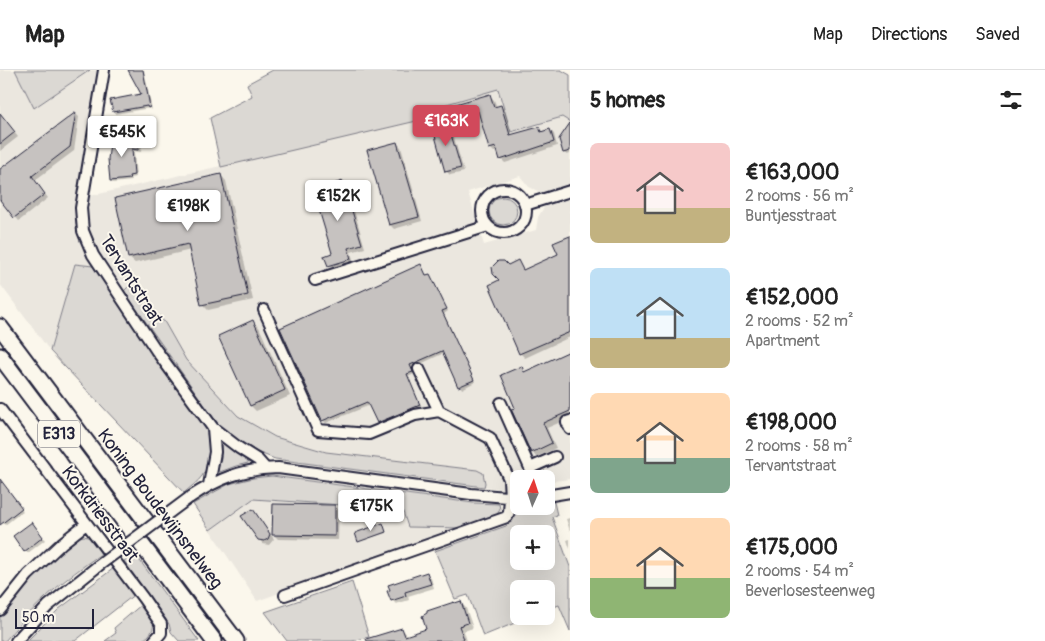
<!DOCTYPE html>
<meta charset="utf-8">
<style>
:root{--surface:#fff;--page:#f6f6f6;--text:#222;--muted:#767676;--line:#e0e0e0;--accent:#d1495b}
body{margin:0;font-family:Pangolin,sans-serif;background:var(--page);color:var(--text);height:100vh;display:flex;flex-direction:column;font-size:19px;white-space:nowrap}
*{box-sizing:border-box;margin:0}
p{font-size:16px;color:var(--muted)}
.icon{flex:none;width:28px;height:28px;fill:none;stroke:currentColor;stroke-width:2;stroke-linecap:round;stroke-linejoin:round}
.map{position:relative;flex:1;overflow:hidden}
.drawer{display:flex;flex-direction:column;background:var(--surface);width:475px}
.drawer>*{flex:none}
.needle{width:32px;rotate:3deg}
.fabs{position:absolute;left:510px;top:400px;display:grid;gap:10px}
.fabs a{display:grid;place-items:center;width:45px;height:45px;border-radius:8px;background:var(--surface);box-shadow:0 5px 20px #0002;font-size:25px}
.scale{position:absolute;left:15px;bottom:12px;width:79px;box-sizing:border-box;padding-left:5px;border:2px solid #22223b;border-top:0;font-size:14px;line-height:18px;white-space:nowrap;color:#22223b;-webkit-text-stroke:4px #fbf7ec;paint-order:stroke}
.price{position:absolute;translate:-50% -42px;padding:0 11px;border-radius:5px;background:#fff;color:#222;font-size:16px;line-height:32px;filter:drop-shadow(0 1px 2px #0008)}
.price::after{content:'';position:absolute;left:50%;top:30px;width:15px;height:11px;margin-left:-8px;background:inherit;clip-path:polygon(0 0,100% 0,50% 100%)}
.price.on{background:var(--accent);color:#fff}
ul{padding:0;list-style:none}
li{display:flex;align-items:center;gap:15px;height:125px;padding:0 20px}
li span{display:grid;place-items:center;flex:none;width:140px;height:100px;border-radius:8px;color:#555}
li>.icon{margin-inline-start:auto}
span .icon{width:60px;height:60px;fill:#fffc;stroke-width:1}
li b{font-size:21px}
h2{display:flex;justify-content:space-between;align-items:center;height:60px;padding:0 20px;font-size:21px}
header{display:flex;align-items:center;gap:30px;box-sizing:border-box;height:70px;padding:0 25px;background:var(--surface);border-bottom:1px solid var(--line)}
header strong{font-size:24px}
nav{display:flex;gap:28px;margin-inline-start:auto;font-size:18px}
main{display:flex;flex:1;min-height:0}
.map>svg:first-child{display:block}
.built{fill:#ebe7df}
.green{fill:#dbd8d3;stroke:#7e7d87;fill-rule:evenodd}
.shadow{fill:#0003}
.building{fill:#c6c2c0;stroke:#22223b}
.lines{fill:none;stroke-linecap:round;stroke-linejoin:round}
.minor-casing{stroke:#22223b;stroke-width:14}
.highway-casing{stroke:#22223b;stroke-width:19}
.minor{stroke:#fbf7ec;stroke-width:10}
.highway{stroke:#fbf7ec;stroke-width:15}
.minor-bridge-casing{stroke:#22223b;stroke-width:14;stroke-linecap:butt}
.minor-bridge{stroke:#fbf7ec;stroke-width:10}
.labels{text-anchor:middle;dominant-baseline:central;stroke-width:4;stroke-linejoin:round;paint-order:stroke}
.shield{fill:#fbf7ec;stroke:#636270;stroke-width:1}
.shield-label{font-size:16px;font-weight:bold;fill:#22223b}
.street-label{font-size:18px;fill:#22223b;stroke:#fbf7ec}
</style>
<header>
<strong>Map</strong>
<nav><a>Map</a><a>Directions</a><a>Saved</a></nav>
</header>
<main>
<div class="map">
<svg width="570" height="571" viewBox="0 0 570 571">
<rect width="100%" height="100%" fill="#fbf7ec"/>
<filter id="ink" filterUnits="userSpaceOnUse"><feTurbulence type="fractalNoise" baseFrequency=".02" numOctaves="2"/><feDisplacementMap in="SourceGraphic" scale="10" xChannelSelector="R" yChannelSelector="G"/><feConvolveMatrix kernelMatrix="1 2 1 2 8 2 1 2 1" color-interpolation-filters="sRGB"/></filter>
<g filter="url(#ink)">
<!-- built -->
<path class="built" d="M0 0H15L34 38 90 0H97L76 132V158L82 178 93 196 75 194 50 281 0 214Z
M498 18 511 62 562 47 570 52V115L548 122H540L529 117 520 106 468 122 484 175 536 160 538 147 545 136 570 127V409L546 412V409H519V414H512L501 419 484 417 485 413 477 400 326 382 276 367 238 346 186 290 165 253 132 213 124 221 96 177 90 161 87 145 90 126 442 45 440 36Z
M253 429 402 440 408 457 461 458 257 531 210 460Z"/>
<!-- green -->
<path class="green" d="M15 0H90L34 38Z
M273 0H561L570 5V52L562 47 511 62 498 19 440 36 442 45 221 97 210 48 252 26 247 14Z
M489 141a14 14 0 1 1 28 0a14 14 0 1 1-28 0Z
M75 194 93 196 206 358C209 373 212 391 202 406 198 412 190 417 184 423L50 281Z
M132 213 165 253 186 290 238 346 275 367 326 382 477 400 483 403 485 413 484 417 275 389 257 382 240 373 223 361 124 221Z
M221 372 252 392 236 396 217 403 221 388Z
M272 406 473 433 499 434 500 439 496 447 461 458 408 457 402 439 253 429 210 460 193 434 229 414 253 408Z
M554 432 557 445 552 447 570 497V561L559 535 546 540V519H519V546H532L483 566 468 525 455 529 435 481 506 456 520 438 525 436H546V433ZM519 464H546V491H519Z
M84 466 91 468 101 484C64 509 34 535 5 571H0V546L31 507 79 467Z
M135 484 199 571H179L171 562 169 554 124 491Z
M114 498 135 524 75 571H27L59 539Z
M352 512 369 567 352 571H287L265 542Z
M142 534C145 538 150 542 152 547 157 558 149 569 138 571 127 571 116 571 105 571L116 563 114 558Z"/>
<!-- shadow -->
<path class="shadow" d="M129 0H144L152 40 150 38 116 44 114 41 143 25Z
M490 26 494 30 497 37 501 36 505 40 512 66 538 58 543 62 550 60 554 64 557 76 505 93 501 89 499 81 494 82 490 78 480 45 453 53 449 49 446 38Z
M0 44 18 67 0 81Z
M76 44 79 47 74 81 35 110 48 128 19 151 0 128V100Z
M447 52 451 57 464 102 450 105 446 101Z
M570 62V84L567 85 564 83 560 69Z
M112 68 139 72 142 75 141 82 134 81 136 107 131 108 132 111 113 113 111 111Z
M397 73 401 77 422 151 394 159 390 155 369 81Z
M221 105 226 111 253 230 208 240 203 235 191 180 135 193 129 188Z
M343 112 347 116 365 178 351 182 354 193 333 199 329 195 334 184Z
M570 167V267L525 288 521 284 490 216 501 211 508 196 518 192 524 201 559 185Z
M420 195 427 206 429 205 432 208 445 235 448 241 444 244 475 312 462 319 444 283 412 298 414 304 408 307 422 338 380 355 370 335 326 353 323 350Z
M253 252 259 257 290 326 256 341 251 336 219 267Z
M570 282V348L547 358 556 378 536 387 532 382 517 338 521 298 526 303Z
M0 410 23 441 5 455 0 450Z
M335 436 339 440 338 470 278 469 274 465Z
M253 440 274 469 269 475 263 474 259 469Z
M570 448V461L566 449Z
M34 456 45 470 28 483 25 481Z
M384 456 386 463 359 471Z
M570 469V479L567 470Z
M427 503 431 508 434 518 408 526 409 530 396 534 392 530Z
M461 533 466 538 473 558 464 561 467 571H365L402 559 408 566 428 560Z"/>
<!-- building -->
<path class="building" d="M128 0H143L150 37 148 38 147 36 113 42 110 30 141 24Z
M490 24 494 37 501 35 510 65 539 57 541 62 550 59 554 72 500 90 496 77 489 79 478 41 448 49 445 37Z
M76 42 70 77 32 106 45 124 14 148 0 130V99Z
M0 43 15 62 0 74Z
M447 51 461 98 445 102 432 55Z
M570 53V81L563 83 559 69Z
M111 66 140 71 138 80 132 79 134 105 129 106 130 109 110 111 108 89Z
M397 72 419 147 389 155 367 80Z
M221 104 248 225 201 235 188 174 128 188 115 128Z
M343 111 362 174 348 178 351 189 328 196 324 186 332 183 313 120Z
M570 166V262L519 284 489 215 499 210 493 204 492 197 498 191H504L508 195 518 190 523 200 558 184 553 173Z
M421 194 426 205 430 204 443 231 447 239 442 241 474 310 458 317 442 281 410 295 413 302 407 304 420 335 377 353 367 332 322 351 280 258Z
M253 250 285 320 250 336 218 266Z
M570 281V341L543 353 552 373 531 383 511 339 515 338 501 305 522 296 524 302Z
M0 409 22 438 0 455Z
M273 434 335 435V466L272 465Z
M253 439 270 464 268 469 264 471 258 470 241 446Z
M32 452 43 467 24 482 13 466Z
M383 453 386 462 358 472 355 463Z
M427 502 431 514 405 522 406 526 391 531 387 521 390 520 388 515Z
M461 531 468 553 459 556 464 569 459 571H367L366 569 402 558 405 566 426 559 422 546 427 543V541L454 532 455 533Z"/>
<g class="lines">
<defs>
<path id="minor" d="M104 0 81 138 83 161 93 185 156 280 213 358 239 378 258 390 265 398
M482 141a22 22 0 1 1 44 0a22 22 0 1 1-44 0Z
M525 135 570 121
M315 210 488 156
M264 240 318 360 369 364 415 345 439 341 490 368 509 409 510 428 509 442 507 447 285 525
M419 299 439 341
M501 333 530 398 531 409
M0 339 143 528 161 554V563L154 571
M570 351 567 352 570 359
M530 398 555 387
M209 415 215 382 213 358
M546 426 570 422
M189 428C219 408 242 399 278 398L471 424 519 428
M0 540 28 505 62 473 86 454
M16 571 48 536 98 496"/>
<path id="highway" d="M0 257 236 571
M0 286 214 571"/>
</defs>
<!-- minor casing -->
<use href="#minor" class="minor-casing"/>
<!-- highway casing -->
<use href="#highway" class="highway-casing"/>
<!-- minor -->
<use href="#minor" class="minor"/>
<!-- highway -->
<use href="#highway" class="highway"/>
<defs>
<path id="minor-bridge" d="M98 496 189 428"/>
</defs>
<!-- minor-bridge casing -->
<use href="#minor-bridge" class="minor-bridge-casing"/>
<!-- minor-bridge -->
<use href="#minor-bridge" class="minor-bridge"/>
</g>
</g>
<g class="labels">
<!-- shield labels -->
<rect class="shield" x="38" y="350.5" width="42" height="27" rx="4"/>
<g class="shield-label">
<text x="59" y="364">E313</text>
</g>
<!-- street labels -->
<g class="street-label">
<text transform="translate(131 210) rotate(58)">Tervantstraat</text>
<text transform="translate(160 439) rotate(53)">Koning Boudewijnsnelweg</text>
<text transform="translate(100 444) rotate(53)">Korkdriesstraat</text>
</g>
</g>
</svg>
<div class="fabs">
<a><svg class="needle" viewBox="-14 -14 28 28"><path d="M0-13l5 13h-10z" fill="#e53935"/><path d="M0 13l5-13h-10z" fill="#767676"/></svg></a>
<a>+</a>
<a>−</a>
</div>
<div class="scale">50 m</div>
<b class="price on" style="left:446px;top:77px">€163K</b>
<b class="price" style="left:122px;top:88px">€545K</b>
<b class="price" style="left:338px;top:152px">€152K</b>
<b class="price" style="left:188px;top:162px">€198K</b>
<b class="price" style="left:371px;top:462px">€175K</b>
</div>
<section class="drawer">
<h2>5 homes<svg class="icon" aria-label="filters" viewBox="0 0 24 24"><path d="M4 7h16M4 17h16"/><circle cx="9" cy="7" r="2"/><circle cx="15" cy="17" r="2"/></svg></h2>
<ul>
<li><span style="background:linear-gradient(#f6c9c9 65%,#c2b280 0)"><svg class="icon" aria-label="home" viewBox="0 0 24 24"><path d="M3 11l9-7 9 7M6 9v11h12V9"/></svg></span><div><b>€163,000</b><p>2 rooms · 56 m²</p><p>Buntjesstraat</p></div></li>
<li><span style="background:linear-gradient(#bfe0f5 70%,#c2b280 0)"><svg class="icon" aria-label="home" viewBox="0 0 24 24"><path d="M3 11l9-7 9 7M6 9v11h12V9"/></svg></span><div><b>€152,000</b><p>2 rooms · 52 m²</p><p>Apartment</p></div></li>
<li><span style="background:linear-gradient(#ffd9b3 65%,#7fa58c 0)"><svg class="icon" aria-label="home" viewBox="0 0 24 24"><path d="M3 11l9-7 9 7M6 9v11h12V9"/></svg></span><div><b>€198,000</b><p>2 rooms · 58 m²</p><p>Tervantstraat</p></div></li>
<li><span style="background:linear-gradient(#ffd9b3 60%,#8fb573 0)"><svg class="icon" aria-label="home" viewBox="0 0 24 24"><path d="M3 11l9-7 9 7M6 9v11h12V9"/></svg></span><div><b>€175,000</b><p>2 rooms · 54 m²</p><p>Beverlosesteenweg</p></div></li>
</ul>
</section>
</main>
